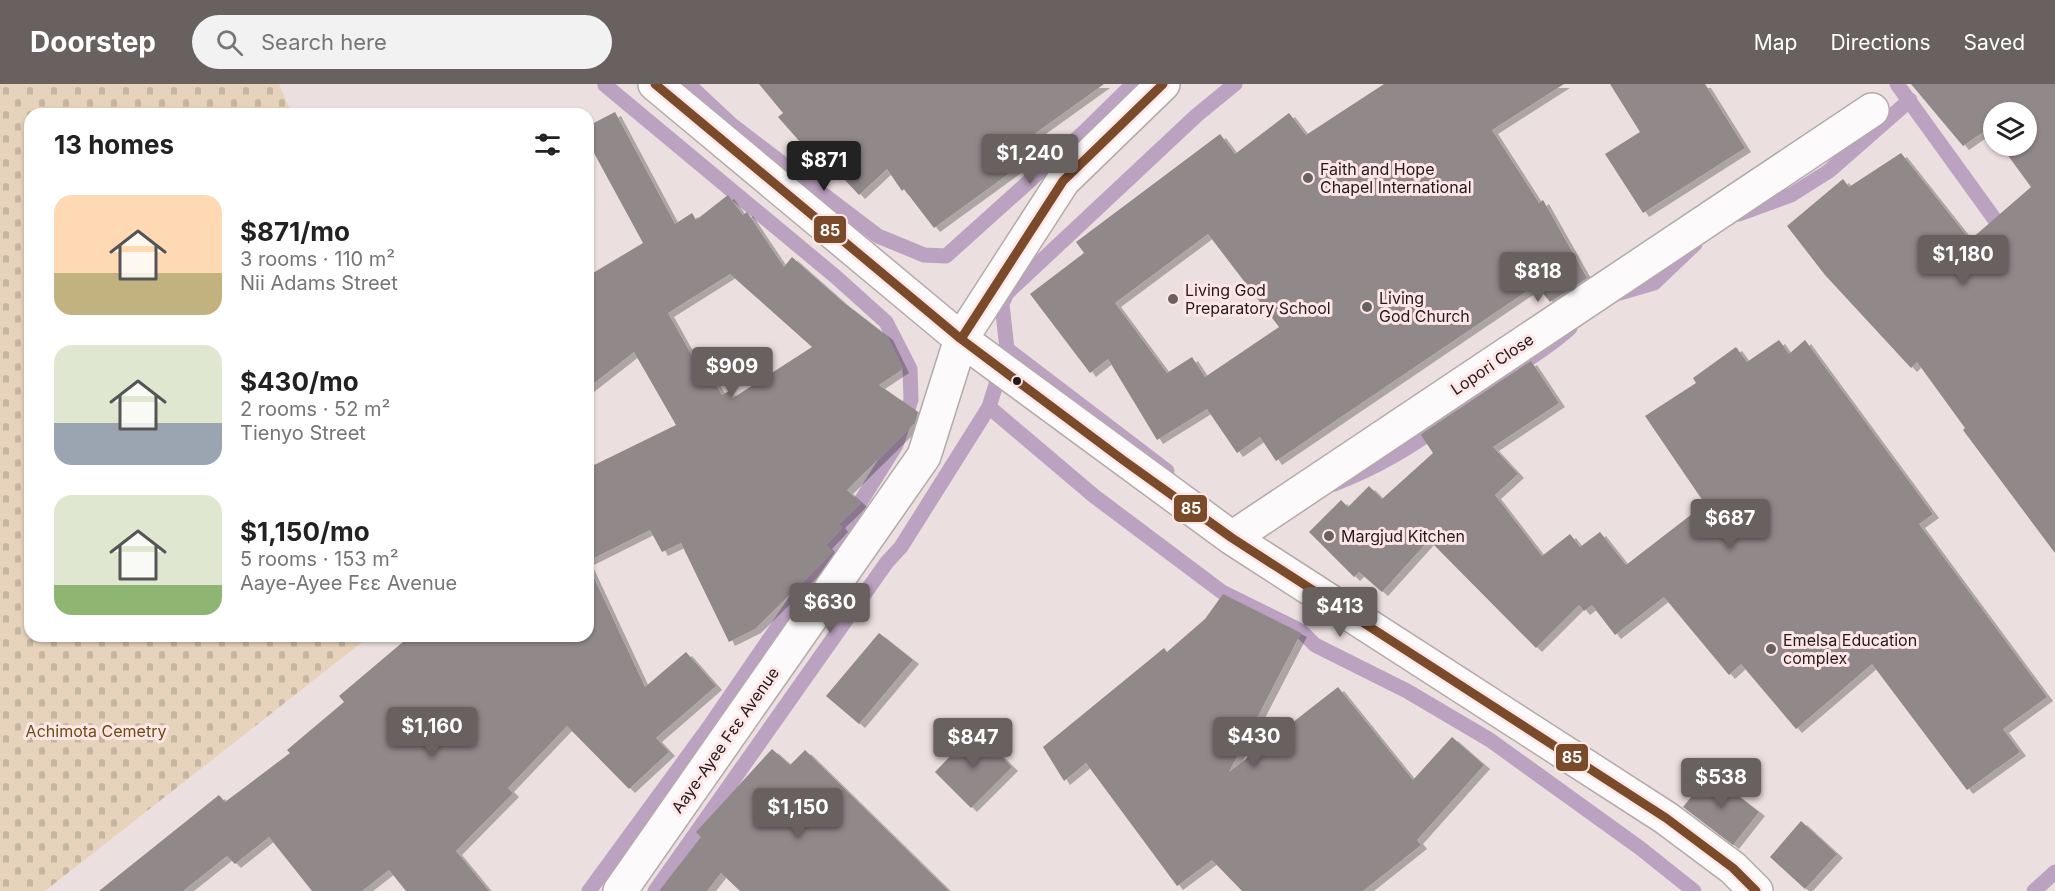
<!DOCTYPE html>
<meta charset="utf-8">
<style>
:root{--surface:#fff;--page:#f2f2f2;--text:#222;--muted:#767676;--accent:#696060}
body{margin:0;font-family:Inter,sans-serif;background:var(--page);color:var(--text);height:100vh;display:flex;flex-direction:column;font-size:22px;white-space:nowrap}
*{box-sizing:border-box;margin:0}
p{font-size:20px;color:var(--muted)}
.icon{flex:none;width:33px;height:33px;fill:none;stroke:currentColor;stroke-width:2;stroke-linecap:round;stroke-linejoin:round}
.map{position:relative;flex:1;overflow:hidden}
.panel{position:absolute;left:24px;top:24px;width:570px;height:534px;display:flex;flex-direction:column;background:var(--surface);border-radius:18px;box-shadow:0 2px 4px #0004}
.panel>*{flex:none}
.buttons{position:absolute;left:1983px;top:18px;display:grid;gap:12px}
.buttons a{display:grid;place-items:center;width:54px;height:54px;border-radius:50%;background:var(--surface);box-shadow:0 2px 4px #0004;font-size:30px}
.price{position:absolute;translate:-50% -51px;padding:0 14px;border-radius:6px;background:var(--accent);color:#fff;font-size:20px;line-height:39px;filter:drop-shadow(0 2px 3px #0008)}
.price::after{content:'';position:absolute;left:50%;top:36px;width:18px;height:14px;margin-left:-9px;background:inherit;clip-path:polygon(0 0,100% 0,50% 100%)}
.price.selected{background:#222;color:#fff}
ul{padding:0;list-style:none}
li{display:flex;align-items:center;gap:18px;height:150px;padding:0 30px}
li span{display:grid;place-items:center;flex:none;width:168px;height:120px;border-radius:18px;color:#555}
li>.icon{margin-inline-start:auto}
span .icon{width:72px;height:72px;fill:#fffc;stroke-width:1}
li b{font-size:26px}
h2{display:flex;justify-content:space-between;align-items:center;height:72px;padding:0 30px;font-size:26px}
header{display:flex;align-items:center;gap:36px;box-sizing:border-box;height:84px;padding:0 30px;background:var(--accent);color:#fff}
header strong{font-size:28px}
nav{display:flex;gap:33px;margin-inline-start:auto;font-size:21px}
.search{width:420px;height:54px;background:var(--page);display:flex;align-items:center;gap:15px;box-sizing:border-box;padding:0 21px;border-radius:33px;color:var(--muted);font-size:22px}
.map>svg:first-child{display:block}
.cemetery{fill:url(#cemetery-stones)}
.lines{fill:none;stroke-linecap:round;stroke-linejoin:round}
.stream{stroke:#bca2c1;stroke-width:15}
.building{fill:#91888a;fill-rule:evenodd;filter:url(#shadow)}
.minor-casing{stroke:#b4aaaa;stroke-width:36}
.tertiary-casing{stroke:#b4aaaa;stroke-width:36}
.minor{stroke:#fcfafa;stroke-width:33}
.tertiary{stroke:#fcfafa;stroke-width:33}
.bus-1-casing{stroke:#ffe6e6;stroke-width:14}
.bus-1{stroke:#7a4b2a;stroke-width:9}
.poi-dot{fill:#696060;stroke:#ffe6e6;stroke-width:2}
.bus-dot{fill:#231b1b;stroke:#ffe6e6;stroke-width:2}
.labels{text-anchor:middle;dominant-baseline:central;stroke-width:6;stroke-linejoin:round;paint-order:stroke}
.poi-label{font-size:16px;fill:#231b1b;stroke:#ffe6e6;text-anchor:start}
.street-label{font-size:16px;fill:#231b1b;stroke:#ffe6e6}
.park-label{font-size:16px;fill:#6b4d14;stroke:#ffe6e6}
.line-badge{stroke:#ffe6e6;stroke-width:2}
.badge-label{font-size:16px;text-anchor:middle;font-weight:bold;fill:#fff}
</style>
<header>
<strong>Doorstep</strong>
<div class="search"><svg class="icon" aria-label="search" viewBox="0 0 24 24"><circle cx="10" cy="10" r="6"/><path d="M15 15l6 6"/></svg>Search here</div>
<nav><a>Map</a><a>Directions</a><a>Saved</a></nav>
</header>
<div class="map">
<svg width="2055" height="807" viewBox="0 0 2055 807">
<defs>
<pattern id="cemetery-stones" width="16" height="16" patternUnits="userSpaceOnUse" patternTransform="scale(1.5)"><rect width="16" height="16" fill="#e7d3bb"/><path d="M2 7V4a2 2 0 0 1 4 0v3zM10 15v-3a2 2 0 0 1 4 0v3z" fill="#c6b5a0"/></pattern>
<filter id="shadow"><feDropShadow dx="6" dy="4" stdDeviation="0" flood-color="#0004"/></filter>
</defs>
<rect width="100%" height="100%" fill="#ecdfdf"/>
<!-- cemetery -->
<path class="cemetery" d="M0 0H279L292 30H30V552H370L45 807H0Z"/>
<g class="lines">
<!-- stream -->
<path class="stream" d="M688 0 732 41 878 152 924 171 946 172 1085 47 1133 0
M1897 0 2006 151
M1739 130 1791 111 1829 87 1910 16
M1616 210 1654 199 1695 160
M1007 265 1167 387
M989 323 1094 412 1222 508 1301 547 1315 561 1407 607 1490 656 1640 764 1694 807
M1334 400C1373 385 1412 363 1446 337 1456 328 1466 318 1477 310 1508 286 1542 270 1570 244
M589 807 709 643 831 465 896 361 911 316 910 285 886 238 836 193 605 1
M655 807 887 478 901 463 989 323 1007 265 1002 220 1007 209 1197 31 1235 0
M2034 807 2055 788"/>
</g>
<!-- building -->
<path class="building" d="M759 0H1104L1026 56 1036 70 934 144 904 105 902 107 887 85 859 111 830 80 824 85 778 33 783 29Z
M1384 0H1564L1492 46 1539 119 1543 116 1587 194 1550 218 1536 201 1276 377 1260 353 1237 369 1207 325 1157 356 1108 275 1090 289 1030 210 1084 169 1076 158 1220 50 1235 70 1289 29 1306 51ZM1208 150 1279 243 1205 293 1192 273 1167 289 1115 219Z
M1610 0H1705L1745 64 1643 129 1605 70 1640 48Z
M1911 0H2055V469L1963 346 1965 344 1917 278 1911 284 1825 191 1787 142 1843 95 1849 103 1901 69 1970 156 2031 103 2001 62H2026V28H1994V50L1989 44 1963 62Z
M615 28 675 140 692 129 696 136 728 111 743 131 747 128 784 183 792 173 843 218 887 252 903 285 879 301 918 328 915 339 847 406 861 419 839 440 842 444 826 461 833 468 755 545 729 558 681 459 662 468 650 446 588 477V384L676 341 634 268 588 304V192L643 159 588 58V42ZM730 190 812 263 733 314 729 307 722 311 711 292 705 295 668 229Z
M1779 256 1789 270 1805 256 1933 430 1919 440 2047 613 2003 645 2020 668 1967 706 1872 580 1796 645 1741 580 1729 591 1664 513 1615 551 1592 521 1584 527 1579 521 1536 564 1429 456 1382 508 1359 488 1354 493 1309 448 1341 416 1348 423 1369 402 1382 415 1433 369 1421 351 1423 349 1531 277 1559 319 1493 363 1518 390 1495 411 1542 472 1570 450 1580 463 1600 448 1626 481 1705 420 1645 332 1696 299 1693 294 1736 263 1747 278Z
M588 481 645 603 686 568 716 602 656 654 669 668 629 705 567 642 508 704 513 709 456 767 489 807H406L389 786 362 807H312L269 753 235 780 227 772 183 807H99L219 711 225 718 290 669 287 666 344 618 339 612 410 552H588Z
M1223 510 1301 549 1229 688 1338 603 1413 696 1452 653 1484 681 1417 756 1421 761 1363 807H1242L1212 776 1177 802 1086 679 1064 697 1043 663 1164 564 1167 568 1205 535Z
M879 549 913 576 859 640 826 612Z
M975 646 1012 683 971 724 935 688Z
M772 665 790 681 805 666 949 807H740L721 789 707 807H659L701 753 696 748Z
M1710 690 1759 728 1733 761 1683 723Z
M1801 737 1837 770 1805 805 1770 773Z"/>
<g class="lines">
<defs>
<path id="minor" d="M961 255 1232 454 1666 734 1733 784 1756 807
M1232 454 1872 26"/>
<path id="tertiary" d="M655 0 961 255
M620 807 924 372 961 255 1063 97 1163 0"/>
</defs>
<!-- minor casing -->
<use href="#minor" class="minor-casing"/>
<!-- tertiary casing -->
<use href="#tertiary" class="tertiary-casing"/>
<!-- minor -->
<use href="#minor" class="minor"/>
<!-- tertiary -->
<use href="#tertiary" class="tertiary"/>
<defs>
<path id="bus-1" d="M655 0 961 255 1123 376 1232 454 1666 734 1733 784 1756 807
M961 255 1063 97 1163 0"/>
</defs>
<!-- bus-1 casing -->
<use href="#bus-1" class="bus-1-casing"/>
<!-- bus-1 -->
<use href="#bus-1" class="bus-1"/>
</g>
<!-- markers -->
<g class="poi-dot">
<circle cx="1308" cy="94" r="6"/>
<circle cx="1173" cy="215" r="6"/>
<circle cx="1367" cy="223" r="6"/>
<circle cx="1329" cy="452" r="6"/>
<circle cx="1771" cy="565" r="6"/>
</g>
<circle class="bus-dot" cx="1017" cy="297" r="5"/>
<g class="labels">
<!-- poi labels -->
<g class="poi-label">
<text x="1320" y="85">Faith and Hope<tspan x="1320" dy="18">Chapel International</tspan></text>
<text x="1185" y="206">Living God<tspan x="1185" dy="18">Preparatory School</tspan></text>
<text x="1379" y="214">Living<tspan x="1379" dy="18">God Church</tspan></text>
<text x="1341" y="452">Margjud Kitchen</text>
<text x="1783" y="556">Emelsa Education<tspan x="1783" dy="18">complex</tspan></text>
</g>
<!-- street labels -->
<g class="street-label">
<text transform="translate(1492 280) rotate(-34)">Lopori Close</text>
<text transform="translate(725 656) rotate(-55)">Aaye-Ayee Fɛɛ Avenue</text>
</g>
<!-- park labels -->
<g class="park-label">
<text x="96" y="647">Achimota Cemetry</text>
</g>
</g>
<g class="line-badge">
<rect x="813" y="131" width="34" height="29" rx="6" fill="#7a4b2a"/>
<rect x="1173" y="410" width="35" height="29" rx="6" fill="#7a4b2a"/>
<rect x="1555" y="659" width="34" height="29" rx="6" fill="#7a4b2a"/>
</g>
<g class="badge-label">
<text x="830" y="152">85</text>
<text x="1191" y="430">85</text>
<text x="1572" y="679">85</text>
</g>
</svg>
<div class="buttons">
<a><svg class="icon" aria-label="layers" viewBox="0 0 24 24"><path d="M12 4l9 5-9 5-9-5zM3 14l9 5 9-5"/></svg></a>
</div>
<b class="price" style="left:1030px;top:101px">$1,240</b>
<b class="price selected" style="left:824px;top:108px">$871</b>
<b class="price" style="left:1963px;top:202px">$1,180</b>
<b class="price" style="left:1538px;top:219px">$818</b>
<b class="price" style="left:732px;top:314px">$909</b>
<b class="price" style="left:1730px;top:466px">$687</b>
<b class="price" style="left:830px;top:550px">$630</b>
<b class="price" style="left:1340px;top:554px">$413</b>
<b class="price" style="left:432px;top:674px">$1,160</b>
<b class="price" style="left:1254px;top:684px">$430</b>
<b class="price" style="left:973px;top:685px">$847</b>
<b class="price" style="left:1721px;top:725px">$538</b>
<b class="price" style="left:798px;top:755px">$1,150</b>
<section class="panel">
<h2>13 homes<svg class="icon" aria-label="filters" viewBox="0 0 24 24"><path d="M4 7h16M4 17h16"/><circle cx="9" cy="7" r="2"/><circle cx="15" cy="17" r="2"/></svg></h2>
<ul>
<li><span style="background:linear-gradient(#ffd9b3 65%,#c2b280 0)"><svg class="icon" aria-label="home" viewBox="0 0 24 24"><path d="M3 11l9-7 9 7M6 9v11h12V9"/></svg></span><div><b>$871/mo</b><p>3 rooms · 110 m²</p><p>Nii Adams Street</p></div></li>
<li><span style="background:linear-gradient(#dfe7d0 65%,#9aa5b1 0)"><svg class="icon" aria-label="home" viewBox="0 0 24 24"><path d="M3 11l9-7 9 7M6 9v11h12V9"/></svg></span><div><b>$430/mo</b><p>2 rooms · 52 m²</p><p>Tienyo Street</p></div></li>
<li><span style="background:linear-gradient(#dfe7d0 75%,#8fb573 0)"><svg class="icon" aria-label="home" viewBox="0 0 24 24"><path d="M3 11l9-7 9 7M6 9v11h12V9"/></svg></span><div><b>$1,150/mo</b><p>5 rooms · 153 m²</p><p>Aaye-Ayee Fɛɛ Avenue</p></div></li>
</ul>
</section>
</div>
